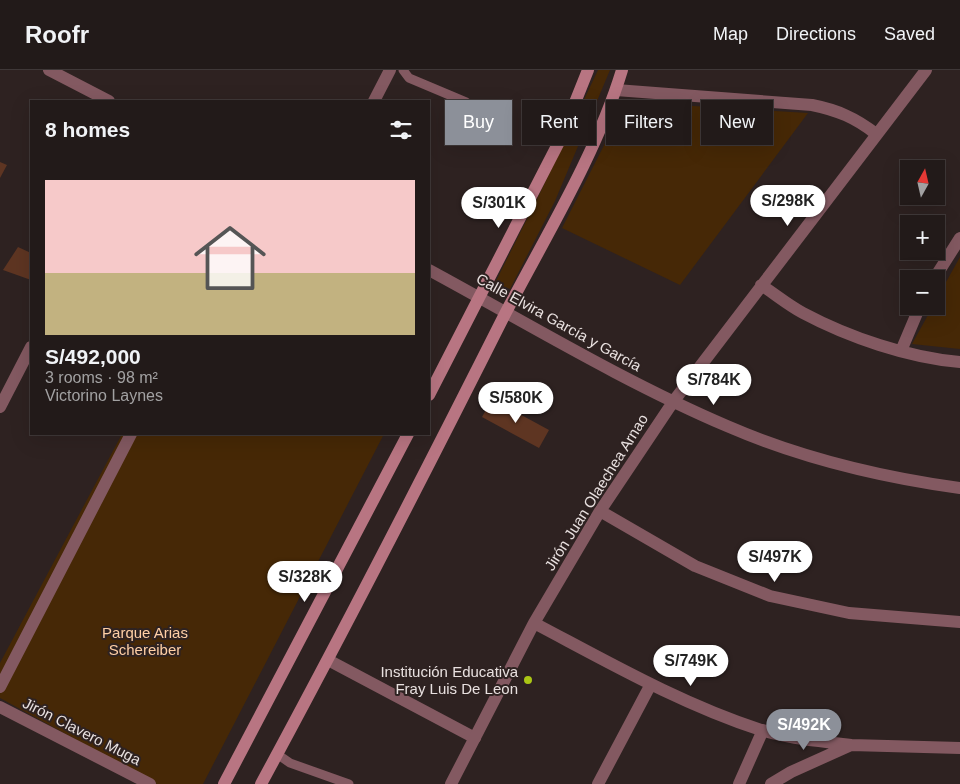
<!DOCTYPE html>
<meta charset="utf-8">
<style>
:root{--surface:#221a19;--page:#2a2322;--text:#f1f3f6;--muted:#a2a1a2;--line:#3f3838;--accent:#8c9099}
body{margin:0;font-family:Arial,sans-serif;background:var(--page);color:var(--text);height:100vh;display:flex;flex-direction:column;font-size:19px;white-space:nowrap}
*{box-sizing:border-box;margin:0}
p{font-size:16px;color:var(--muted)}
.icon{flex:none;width:28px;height:28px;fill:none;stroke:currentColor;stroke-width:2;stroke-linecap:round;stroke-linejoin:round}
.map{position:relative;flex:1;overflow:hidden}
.drawer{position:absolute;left:30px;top:30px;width:400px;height:335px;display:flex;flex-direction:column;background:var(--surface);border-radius:0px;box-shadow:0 5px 20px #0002,0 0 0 1px var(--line)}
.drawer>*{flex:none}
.guide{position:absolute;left:445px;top:30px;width:440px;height:45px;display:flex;gap:10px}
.needle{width:32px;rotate:8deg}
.controls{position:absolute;left:900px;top:90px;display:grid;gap:10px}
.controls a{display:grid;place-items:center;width:45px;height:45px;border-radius:0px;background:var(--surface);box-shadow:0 5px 20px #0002,0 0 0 1px var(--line);font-size:25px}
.price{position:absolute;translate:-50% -42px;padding:0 11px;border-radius:18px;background:#fff;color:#222;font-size:16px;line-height:32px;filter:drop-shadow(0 1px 2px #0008)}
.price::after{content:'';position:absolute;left:50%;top:30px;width:15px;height:11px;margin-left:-8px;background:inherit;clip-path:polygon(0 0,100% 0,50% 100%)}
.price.current{background:var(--accent);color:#fff}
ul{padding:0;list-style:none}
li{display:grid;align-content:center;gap:10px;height:265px;padding:0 15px}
li span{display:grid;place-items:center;height:155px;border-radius:0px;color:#555}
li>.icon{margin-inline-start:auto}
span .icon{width:90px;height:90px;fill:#fffc;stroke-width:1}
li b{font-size:21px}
h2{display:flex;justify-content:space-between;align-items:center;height:60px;padding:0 15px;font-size:21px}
.tag{padding:0 18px;border-radius:0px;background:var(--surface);box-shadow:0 5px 20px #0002,0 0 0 1px var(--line);font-size:18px;line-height:45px}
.tag.current{background:var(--accent);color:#fff}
header{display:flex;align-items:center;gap:30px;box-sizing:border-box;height:70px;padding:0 25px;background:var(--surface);border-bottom:1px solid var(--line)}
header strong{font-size:24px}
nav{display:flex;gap:28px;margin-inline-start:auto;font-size:18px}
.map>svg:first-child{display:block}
.green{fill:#462806}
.building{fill:#5e3522}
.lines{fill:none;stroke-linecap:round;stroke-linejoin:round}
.service{stroke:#835961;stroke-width:9}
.pedestrian{stroke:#835961;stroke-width:12}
.minor{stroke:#835961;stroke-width:12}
.secondary{stroke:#b87582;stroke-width:12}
.poi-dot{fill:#abc615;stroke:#2e2221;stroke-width:2}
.labels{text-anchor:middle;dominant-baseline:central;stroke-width:4;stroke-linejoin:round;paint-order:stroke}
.street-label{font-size:15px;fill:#e8e0df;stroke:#2e2221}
.park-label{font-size:15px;fill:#ffcfa5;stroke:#2e2221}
.poi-label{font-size:15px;fill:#e8e0df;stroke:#2e2221;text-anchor:end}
</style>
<header>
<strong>Roofr</strong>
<nav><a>Map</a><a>Directions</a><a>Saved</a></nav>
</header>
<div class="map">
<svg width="960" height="714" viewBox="0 0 960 714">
<rect width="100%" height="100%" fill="#2e2221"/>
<!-- green -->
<path class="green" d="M598 0H610L555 131 510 219 495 213 540 123Z
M626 32 808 43 680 215 562 158Z
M960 187V279L912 274 933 236H936V230Z
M122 364H384L203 714H157L0 628V593Z"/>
<!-- building -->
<path class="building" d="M0 92 7 95 0 108Z
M18 177 31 183V210L3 200Z
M492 329 549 360 539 378 482 347Z"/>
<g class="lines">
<!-- service -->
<path class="service" d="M403 0 409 8 466 32
M277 684 290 693 349 714"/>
<!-- pedestrian -->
<path class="pedestrian" d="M328 590 475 668"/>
<!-- minor -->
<path class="minor" d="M49 0 109 31
M616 20 812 35C837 40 856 48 876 64
M374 31 390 0
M429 200C527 253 624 312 727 356 801 388 880 407 960 418
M934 209 960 168
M761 215C775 224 788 235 803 243 848 267 909 288 960 292
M901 281 920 236
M0 337 31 277
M600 441 695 496 770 526 849 543 960 552
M534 553C608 592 681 634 761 660 789 669 821 671 851 675
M0 617 131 364
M0 637 150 714
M451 714 534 553 600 441 673 332 926 0
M598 714 651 614
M739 714 763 660
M771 714 791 702 851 675 960 678"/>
<!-- secondary -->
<path class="secondary" d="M429 325 560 70 588 0
M224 714 408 364
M261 714C345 559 425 403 504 246 544 169 597 83 622 0"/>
</g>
<!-- markers -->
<circle class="poi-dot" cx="528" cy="610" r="5"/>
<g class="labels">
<!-- street labels -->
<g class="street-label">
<text transform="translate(559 252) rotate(29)">Calle Elvira García y García</text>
<text transform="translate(596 422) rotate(-58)">Jirón Juan Olaechea Arnao</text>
<text transform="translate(82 661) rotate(27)">Jirón Clavero Muga</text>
</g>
<!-- park labels -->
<g class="park-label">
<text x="145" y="562">Parque Arias<tspan x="145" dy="17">Schereiber</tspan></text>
</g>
<!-- poi labels -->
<g class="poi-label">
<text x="518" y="601">Institución Educativa<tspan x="518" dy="17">Fray Luis De Leon</tspan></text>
</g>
</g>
</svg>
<div class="controls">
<a><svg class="needle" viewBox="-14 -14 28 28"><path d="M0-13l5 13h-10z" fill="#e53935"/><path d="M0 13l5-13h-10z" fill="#a2a1a2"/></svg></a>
<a>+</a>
<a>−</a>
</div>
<b class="price" style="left:788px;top:157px">S/298K</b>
<b class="price" style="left:499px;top:159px">S/301K</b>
<b class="price" style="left:714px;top:336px">S/784K</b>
<b class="price" style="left:516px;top:354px">S/580K</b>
<b class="price" style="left:775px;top:513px">S/497K</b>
<b class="price" style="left:305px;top:533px">S/328K</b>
<b class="price" style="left:691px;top:617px">S/749K</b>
<b class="price current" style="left:804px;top:681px">S/492K</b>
<div class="guide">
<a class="tag current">Buy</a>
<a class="tag">Rent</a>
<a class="tag">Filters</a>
<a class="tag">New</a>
</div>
<section class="drawer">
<h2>8 homes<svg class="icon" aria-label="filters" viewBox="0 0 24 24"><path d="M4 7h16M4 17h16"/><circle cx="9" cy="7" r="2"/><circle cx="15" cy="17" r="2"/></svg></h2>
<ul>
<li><span style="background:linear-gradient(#f6c9c9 60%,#c2b280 0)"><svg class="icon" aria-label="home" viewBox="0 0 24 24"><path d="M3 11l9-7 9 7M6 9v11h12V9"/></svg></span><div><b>S/492,000</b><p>3 rooms · 98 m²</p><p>Victorino Laynes</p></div></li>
</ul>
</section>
</div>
